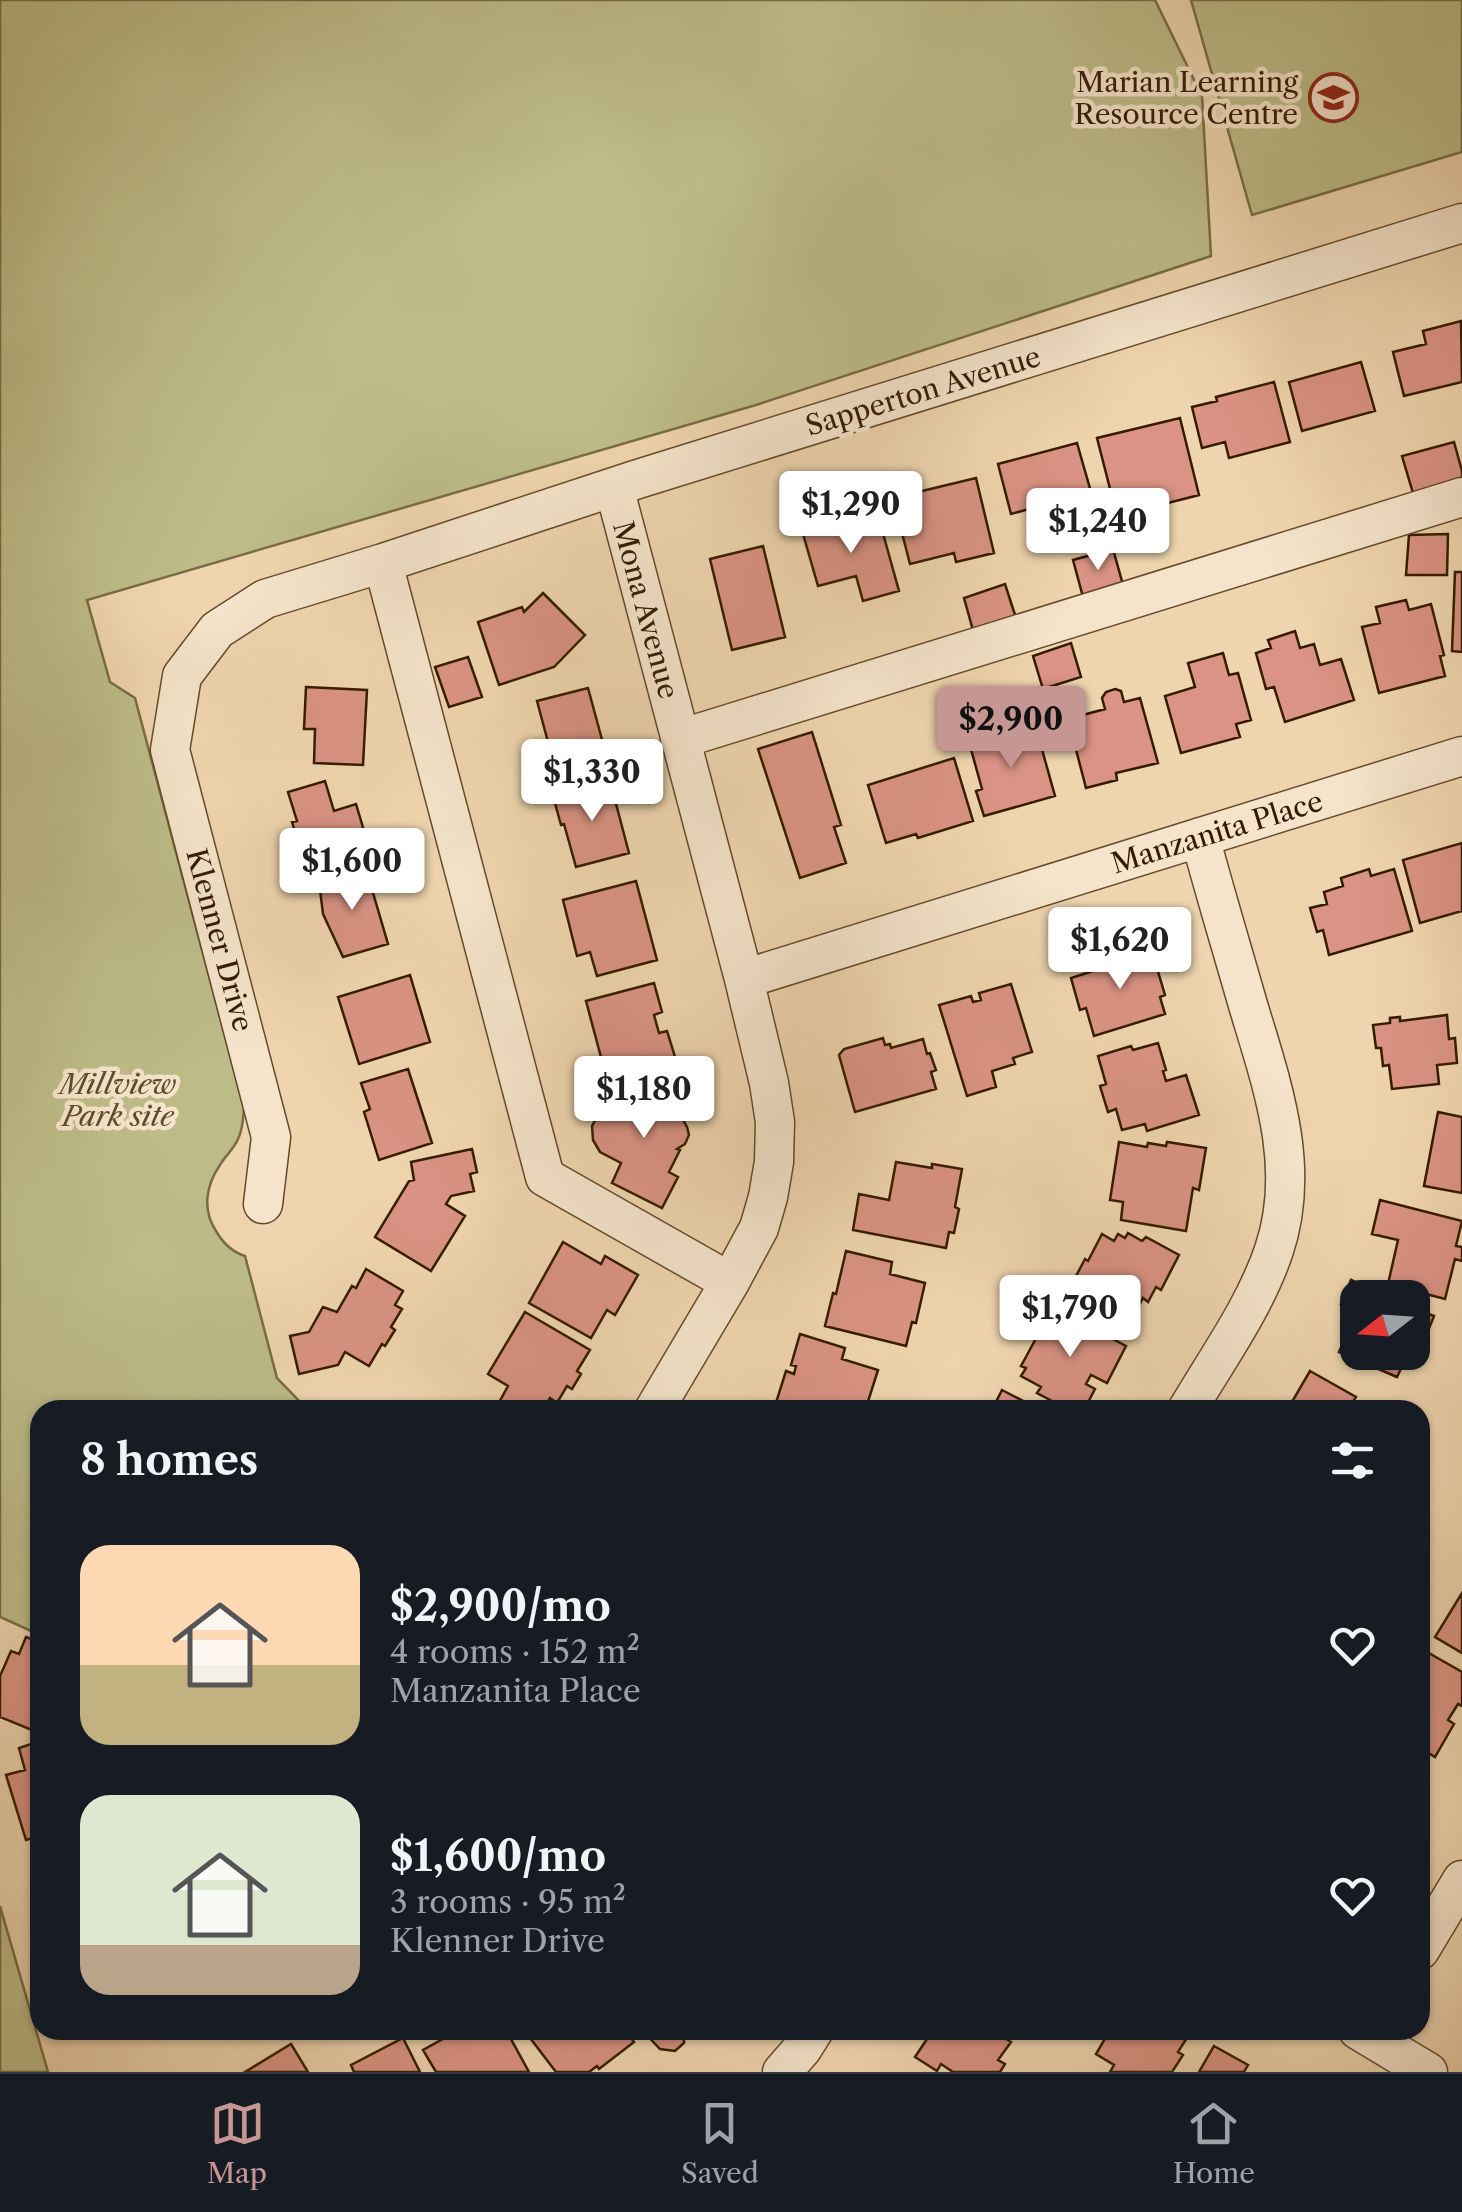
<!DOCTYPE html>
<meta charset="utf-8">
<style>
:root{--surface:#171b24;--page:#242831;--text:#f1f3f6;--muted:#9ea1a6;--line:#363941;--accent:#c59692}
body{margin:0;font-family:"Libre Caslon Text",serif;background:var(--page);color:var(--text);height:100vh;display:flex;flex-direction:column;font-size:38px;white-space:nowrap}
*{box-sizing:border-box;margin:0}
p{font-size:32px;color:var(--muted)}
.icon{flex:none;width:55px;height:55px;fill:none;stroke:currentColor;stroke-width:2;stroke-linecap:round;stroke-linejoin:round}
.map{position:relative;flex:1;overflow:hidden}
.sheet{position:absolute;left:30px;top:1400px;width:1400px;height:640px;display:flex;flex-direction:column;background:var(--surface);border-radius:30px;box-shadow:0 2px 8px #0004}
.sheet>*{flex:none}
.needle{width:65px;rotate:253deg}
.controls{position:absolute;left:1340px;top:1280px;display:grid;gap:20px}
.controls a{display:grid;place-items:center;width:90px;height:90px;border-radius:20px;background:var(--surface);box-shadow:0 2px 8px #0004;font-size:50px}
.price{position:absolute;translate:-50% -85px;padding:0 22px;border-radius:10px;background:#fff;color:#222;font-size:32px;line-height:65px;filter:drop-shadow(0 2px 5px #0008)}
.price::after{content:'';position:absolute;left:50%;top:60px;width:30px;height:22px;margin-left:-15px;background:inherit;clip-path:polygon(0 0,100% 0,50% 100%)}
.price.active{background:var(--accent);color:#111}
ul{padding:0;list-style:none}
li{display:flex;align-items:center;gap:30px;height:250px;padding:0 50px}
li span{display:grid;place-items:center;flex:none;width:280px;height:200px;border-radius:30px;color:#555}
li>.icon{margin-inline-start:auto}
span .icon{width:120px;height:120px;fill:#fffc;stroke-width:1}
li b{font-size:42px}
h2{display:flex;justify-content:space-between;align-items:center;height:120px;padding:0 50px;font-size:42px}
.tabs{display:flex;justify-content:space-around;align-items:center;height:140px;border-top:2px solid var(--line);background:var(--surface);font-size:28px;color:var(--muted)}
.tabs a{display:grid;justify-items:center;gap:5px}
.tabs .active{color:var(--accent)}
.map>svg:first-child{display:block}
.green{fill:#bdbc88;stroke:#796c44;stroke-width:2.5}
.building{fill:#da9384;stroke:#351c00;stroke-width:2.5}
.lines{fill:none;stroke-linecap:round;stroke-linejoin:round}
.minor-casing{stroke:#644a2c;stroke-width:41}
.minor{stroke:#f5e4cb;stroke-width:38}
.labels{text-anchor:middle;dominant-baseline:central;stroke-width:9;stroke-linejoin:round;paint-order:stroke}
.poi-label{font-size:28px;fill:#351c00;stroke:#f5e4cb;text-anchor:end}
.street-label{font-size:28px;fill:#351c00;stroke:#f5e4cb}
.park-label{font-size:28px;font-style:italic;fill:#5e4c29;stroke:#f5e4cb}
</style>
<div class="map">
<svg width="1462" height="2072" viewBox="0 0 1462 2072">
<rect width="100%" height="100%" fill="#efd5af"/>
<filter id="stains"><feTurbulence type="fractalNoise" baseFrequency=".002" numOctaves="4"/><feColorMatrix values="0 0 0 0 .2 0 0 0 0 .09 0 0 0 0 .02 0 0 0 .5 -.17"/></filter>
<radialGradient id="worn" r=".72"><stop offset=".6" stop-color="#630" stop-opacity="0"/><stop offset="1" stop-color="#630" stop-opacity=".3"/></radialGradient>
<!-- green -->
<path class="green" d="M0 0H1155L1202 96 1211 256 756 405 87 600 110 682 135 698 244 1108C243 1119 243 1129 238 1139 234 1149 225 1156 220 1165 206 1185 202 1210 216 1231 223 1243 232 1252 245 1256L277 1378 308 1410H40V1635L0 1617Z
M1191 0H1462V152L1252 215Z
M0 1906 48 2072H0Z"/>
<!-- building -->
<path class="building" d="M1461 321 1462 382 1404 396 1393 352 1426 344 1423 331Z
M1361 362 1375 411 1302 431 1289 382Z
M1274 382 1290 442 1229 458 1225 442 1202 448 1192 407 1217 401 1216 397Z
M1180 418 1199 495 1117 516 1097 438Z
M1454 442 1462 471V481L1413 493 1402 456Z
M1077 443 1091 492 1011 514 998 464Z
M976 478 994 553 956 562 954 553 910 564 893 498Z
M842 516 845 529 879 519 899 591 863 601 856 576 818 586 801 527Z
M1448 534 1447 575H1406L1409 535Z
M763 546 785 637 732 650 710 559Z
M1113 549 1123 585 1083 597 1073 560Z
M1455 572H1462V652L1452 651Z
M1005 584 1017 621 974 634 964 598Z
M543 593 585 635 554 667 499 685 478 622 522 607 524 612Z
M1406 600 1409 610 1431 604 1444 655 1440 656 1445 676 1379 693 1362 627 1380 623 1376 607Z
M1295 631 1300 648 1314 644 1320 665 1341 659 1354 700 1285 722 1274 687 1266 689 1256 653 1271 648 1268 640Z
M1071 643 1081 677 1043 689 1033 656Z
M1223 653 1229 675 1238 673 1251 720 1236 724 1240 737 1181 753 1165 696 1195 687 1188 663Z
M468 657 482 697 449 707 435 667Z
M306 687 367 690 363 765 314 763 315 729H304Z
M588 688 607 758 556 772 537 701Z
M1115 689 1121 691 1124 702 1140 698 1158 763 1116 773 1117 780 1086 788 1068 719 1105 709 1102 698 1106 692Z
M1036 728 1055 796 984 816 976 791 982 789 969 742 996 734 997 739Z
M812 732 841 825 834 827 846 863 800 878 758 749Z
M954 758 973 821 918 838 916 834 886 843 868 785Z
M325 781 334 811 356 804 370 851 307 870 292 822 297 821 288 792Z
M610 781 629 853 576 867 564 824 561 825 553 796Z
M1462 843V911L1420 923 1403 860Z
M366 869 388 944 343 957 323 914 319 882Z
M1369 869 1371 876 1394 869 1412 931 1329 955 1323 930 1317 932 1310 908 1327 904 1324 892 1343 886 1341 878Z
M636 881 657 960 597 976 590 952 577 956 563 900Z
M1147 950 1152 966 1156 965 1165 995 1160 997 1165 1014 1094 1036 1086 1008 1080 1010 1071 978 1096 970V959L1117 953 1118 958Z
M410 975 430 1042 359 1064 338 997Z
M654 983 662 1012 654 1015 659 1033 667 1031 675 1057 606 1076 586 1001Z
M1011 984 1032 1052 1013 1058 1015 1064 992 1071 996 1087 967 1096 939 1005 971 996 973 1002 981 1000 979 993Z
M1447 1015 1449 1039 1455 1038 1457 1063 1437 1065 1439 1084 1392 1089 1389 1065 1383 1066 1381 1048H1376L1373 1025 1390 1023V1018L1400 1017V1021Z
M883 1038 885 1045 890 1044 891 1048 923 1039 927 1054 930 1053 936 1070 931 1072 936 1089 855 1112 839 1055 844 1049Z
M1158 1043 1166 1070 1163 1071 1166 1081 1186 1075 1199 1115 1147 1131 1145 1124 1122 1130 1116 1109 1108 1112 1100 1086 1106 1084 1098 1056 1131 1046 1133 1050Z
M408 1069 432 1143 379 1160 364 1112 370 1109 361 1083Z
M670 1084 673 1092 679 1090 685 1111 679 1113 687 1127 689 1135 685 1144 677 1149 680 1150 669 1172 678 1177 662 1208 612 1183 621 1163 600 1152 593 1140 592 1126 599 1113 604 1108 627 1101 626 1098Z
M1438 1112 1462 1117V1193L1424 1186Z
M1119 1142 1147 1147 1148 1143 1166 1146 1167 1142 1206 1148 1199 1190 1193 1188 1186 1231 1121 1220 1123 1202 1110 1200Z
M472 1149 477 1172 470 1174 474 1191 451 1196 446 1204 465 1216 431 1271 375 1237 409 1181 414 1180 411 1162Z
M896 1162 932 1168V1164L962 1169 955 1207 959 1209 954 1233 949 1232 946 1248 853 1230 859 1194 889 1200Z
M1380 1200 1462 1221 1456 1246 1462 1247V1261L1455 1259 1445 1299 1388 1284 1398 1240 1372 1234Z
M1128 1233 1142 1241 1146 1237 1179 1255 1161 1290 1156 1287 1148 1302 1143 1298 1128 1326 1067 1293 1085 1259 1088 1261 1102 1234 1114 1241 1118 1234 1125 1238Z
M563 1242 601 1264 605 1256 638 1275 615 1315 607 1310 591 1338 529 1303Z
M846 1251 892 1262 890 1274 925 1283 916 1323 912 1322 906 1346 825 1326 833 1293 836 1294Z
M366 1269 403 1291 395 1305 402 1309 391 1327 395 1330 385 1346 382 1344 369 1366 345 1352 338 1365 299 1374 290 1336 309 1332 323 1307 337 1312 352 1286 356 1288Z
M1351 1280 1391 1298H1358V1352H1412V1307L1434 1316 1414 1366 1404 1362 1397 1377 1339 1352 1357 1311 1341 1304Z
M1053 1307 1126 1346 1107 1383 1091 1375 1086 1384 1095 1389 1084 1410H1069L1037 1393 1041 1387 1021 1376 1026 1368 1021 1366Z
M525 1312 590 1350 577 1371 581 1374 572 1389 567 1386 557 1403 550 1398 543 1410H499L496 1408 508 1386 488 1374Z
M800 1334 845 1348 842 1359 878 1370 866 1408 860 1406 858 1410 774 1409 786 1371 794 1374 796 1366 791 1365Z
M1310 1371 1356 1397 1348 1410H1300L1303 1406 1293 1400Z
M1002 1390 1027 1403 1024 1407 1029 1410H992Z
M1462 1593V1653L1435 1637Z
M26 1637 40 1642 39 1733 0 1717V1676L11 1651 19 1654Z
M1420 1648 1462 1672V1706L1458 1704 1448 1720 1454 1724 1435 1757 1420 1748Z
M40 1741V1836L26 1840 6 1775 25 1770 19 1748Z
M459 2030H506L529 2072H436L423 2050Z
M532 2030H625L634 2042 599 2069 597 2066 589 2072H556L527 2034Z
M642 2030H684V2043L675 2051 660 2049Z
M933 2030H998L996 2032 1011 2042 998 2060 1005 2064 1000 2072H953L941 2064 937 2071 915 2057Z
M1110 2030H1179L1188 2036 1178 2052 1183 2055 1172 2072H1110L1114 2065 1096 2054Z
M403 2038 420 2072H354L351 2065Z
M291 2044 308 2072H245Z
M1214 2046 1248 2065 1244 2072H1199Z"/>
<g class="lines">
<defs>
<path id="minor" d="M614 487 744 979 769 1083 775 1122 774 1162 768 1197 759 1228 730 1282 654 1410
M383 563 545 1177 730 1282
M680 739 1462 497
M744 979 1462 756
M263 1204 271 1137 170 750 182 676 217 630 265 599 383 563 638 479 1462 223
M1187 1410C1217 1359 1255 1307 1274 1250 1302 1167 1272 1085 1248 1005 1232 949 1215 893 1200 837
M1420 1950 1462 1880
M1358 2030 1428 2072
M782 2072 802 2049 814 2030"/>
</defs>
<!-- minor casing -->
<use href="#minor" class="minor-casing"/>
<!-- minor -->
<use href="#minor" class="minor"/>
</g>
<!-- icons -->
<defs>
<symbol id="school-ring" viewBox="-11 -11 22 22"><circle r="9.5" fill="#f5e4cb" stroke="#8f2418" stroke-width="1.5"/><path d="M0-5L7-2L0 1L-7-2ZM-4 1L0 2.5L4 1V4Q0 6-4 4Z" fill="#8f2418"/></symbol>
</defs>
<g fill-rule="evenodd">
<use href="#school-ring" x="1306" y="70" width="55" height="55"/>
</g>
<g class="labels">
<!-- poi labels -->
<g class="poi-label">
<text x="1298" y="82">Marian Learning<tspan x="1298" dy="32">Resource Centre</tspan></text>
</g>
<!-- street labels -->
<g class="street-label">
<text transform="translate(923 391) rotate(-17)">Sapperton Avenue</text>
<text transform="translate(646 610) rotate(75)">Mona Avenue</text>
<text transform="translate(1217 832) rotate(-17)">Manzanita Place</text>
<text transform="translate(220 940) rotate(75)">Klenner Drive</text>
</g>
<!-- park labels -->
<g class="park-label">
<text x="118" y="1084">Millview<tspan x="118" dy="32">Park site</tspan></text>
</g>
</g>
<rect width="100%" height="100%" filter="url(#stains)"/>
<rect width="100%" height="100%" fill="url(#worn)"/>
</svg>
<div class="controls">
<a><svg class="needle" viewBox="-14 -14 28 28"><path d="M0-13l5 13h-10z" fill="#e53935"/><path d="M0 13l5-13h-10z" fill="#9ea1a6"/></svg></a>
</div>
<b class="price" style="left:851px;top:556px">$1,290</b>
<b class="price" style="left:1098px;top:573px">$1,240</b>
<b class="price active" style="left:1011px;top:771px">$2,900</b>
<b class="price" style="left:592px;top:824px">$1,330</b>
<b class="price" style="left:352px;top:913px">$1,600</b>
<b class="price" style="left:1120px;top:992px">$1,620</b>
<b class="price" style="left:644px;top:1141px">$1,180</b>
<b class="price" style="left:1070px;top:1360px">$1,790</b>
<section class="sheet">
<h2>8 homes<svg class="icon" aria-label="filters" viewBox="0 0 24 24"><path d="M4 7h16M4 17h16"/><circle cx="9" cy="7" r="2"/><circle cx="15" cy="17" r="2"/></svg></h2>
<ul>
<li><span style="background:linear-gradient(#ffd9b3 60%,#c2b280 0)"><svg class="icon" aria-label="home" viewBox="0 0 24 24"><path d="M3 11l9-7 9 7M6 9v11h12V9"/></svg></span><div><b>$2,900/mo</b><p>4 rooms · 152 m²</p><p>Manzanita Place</p></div><svg class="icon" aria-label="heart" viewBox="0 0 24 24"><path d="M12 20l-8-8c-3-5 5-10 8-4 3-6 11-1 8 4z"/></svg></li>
<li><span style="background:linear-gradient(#dfe7d0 75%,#b9a48a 0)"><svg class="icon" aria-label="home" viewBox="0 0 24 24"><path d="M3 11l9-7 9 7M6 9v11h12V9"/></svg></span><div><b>$1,600/mo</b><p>3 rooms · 95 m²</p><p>Klenner Drive</p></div><svg class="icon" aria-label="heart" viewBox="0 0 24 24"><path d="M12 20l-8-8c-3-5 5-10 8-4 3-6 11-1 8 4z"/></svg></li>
</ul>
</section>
</div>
<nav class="tabs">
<a class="active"><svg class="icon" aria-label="map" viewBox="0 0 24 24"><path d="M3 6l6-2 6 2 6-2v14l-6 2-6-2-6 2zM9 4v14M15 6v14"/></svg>Map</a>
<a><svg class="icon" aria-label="saved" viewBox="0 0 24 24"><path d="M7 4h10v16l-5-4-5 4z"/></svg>Saved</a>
<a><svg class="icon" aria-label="home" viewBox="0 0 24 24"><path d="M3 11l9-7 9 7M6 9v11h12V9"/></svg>Home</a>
</nav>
